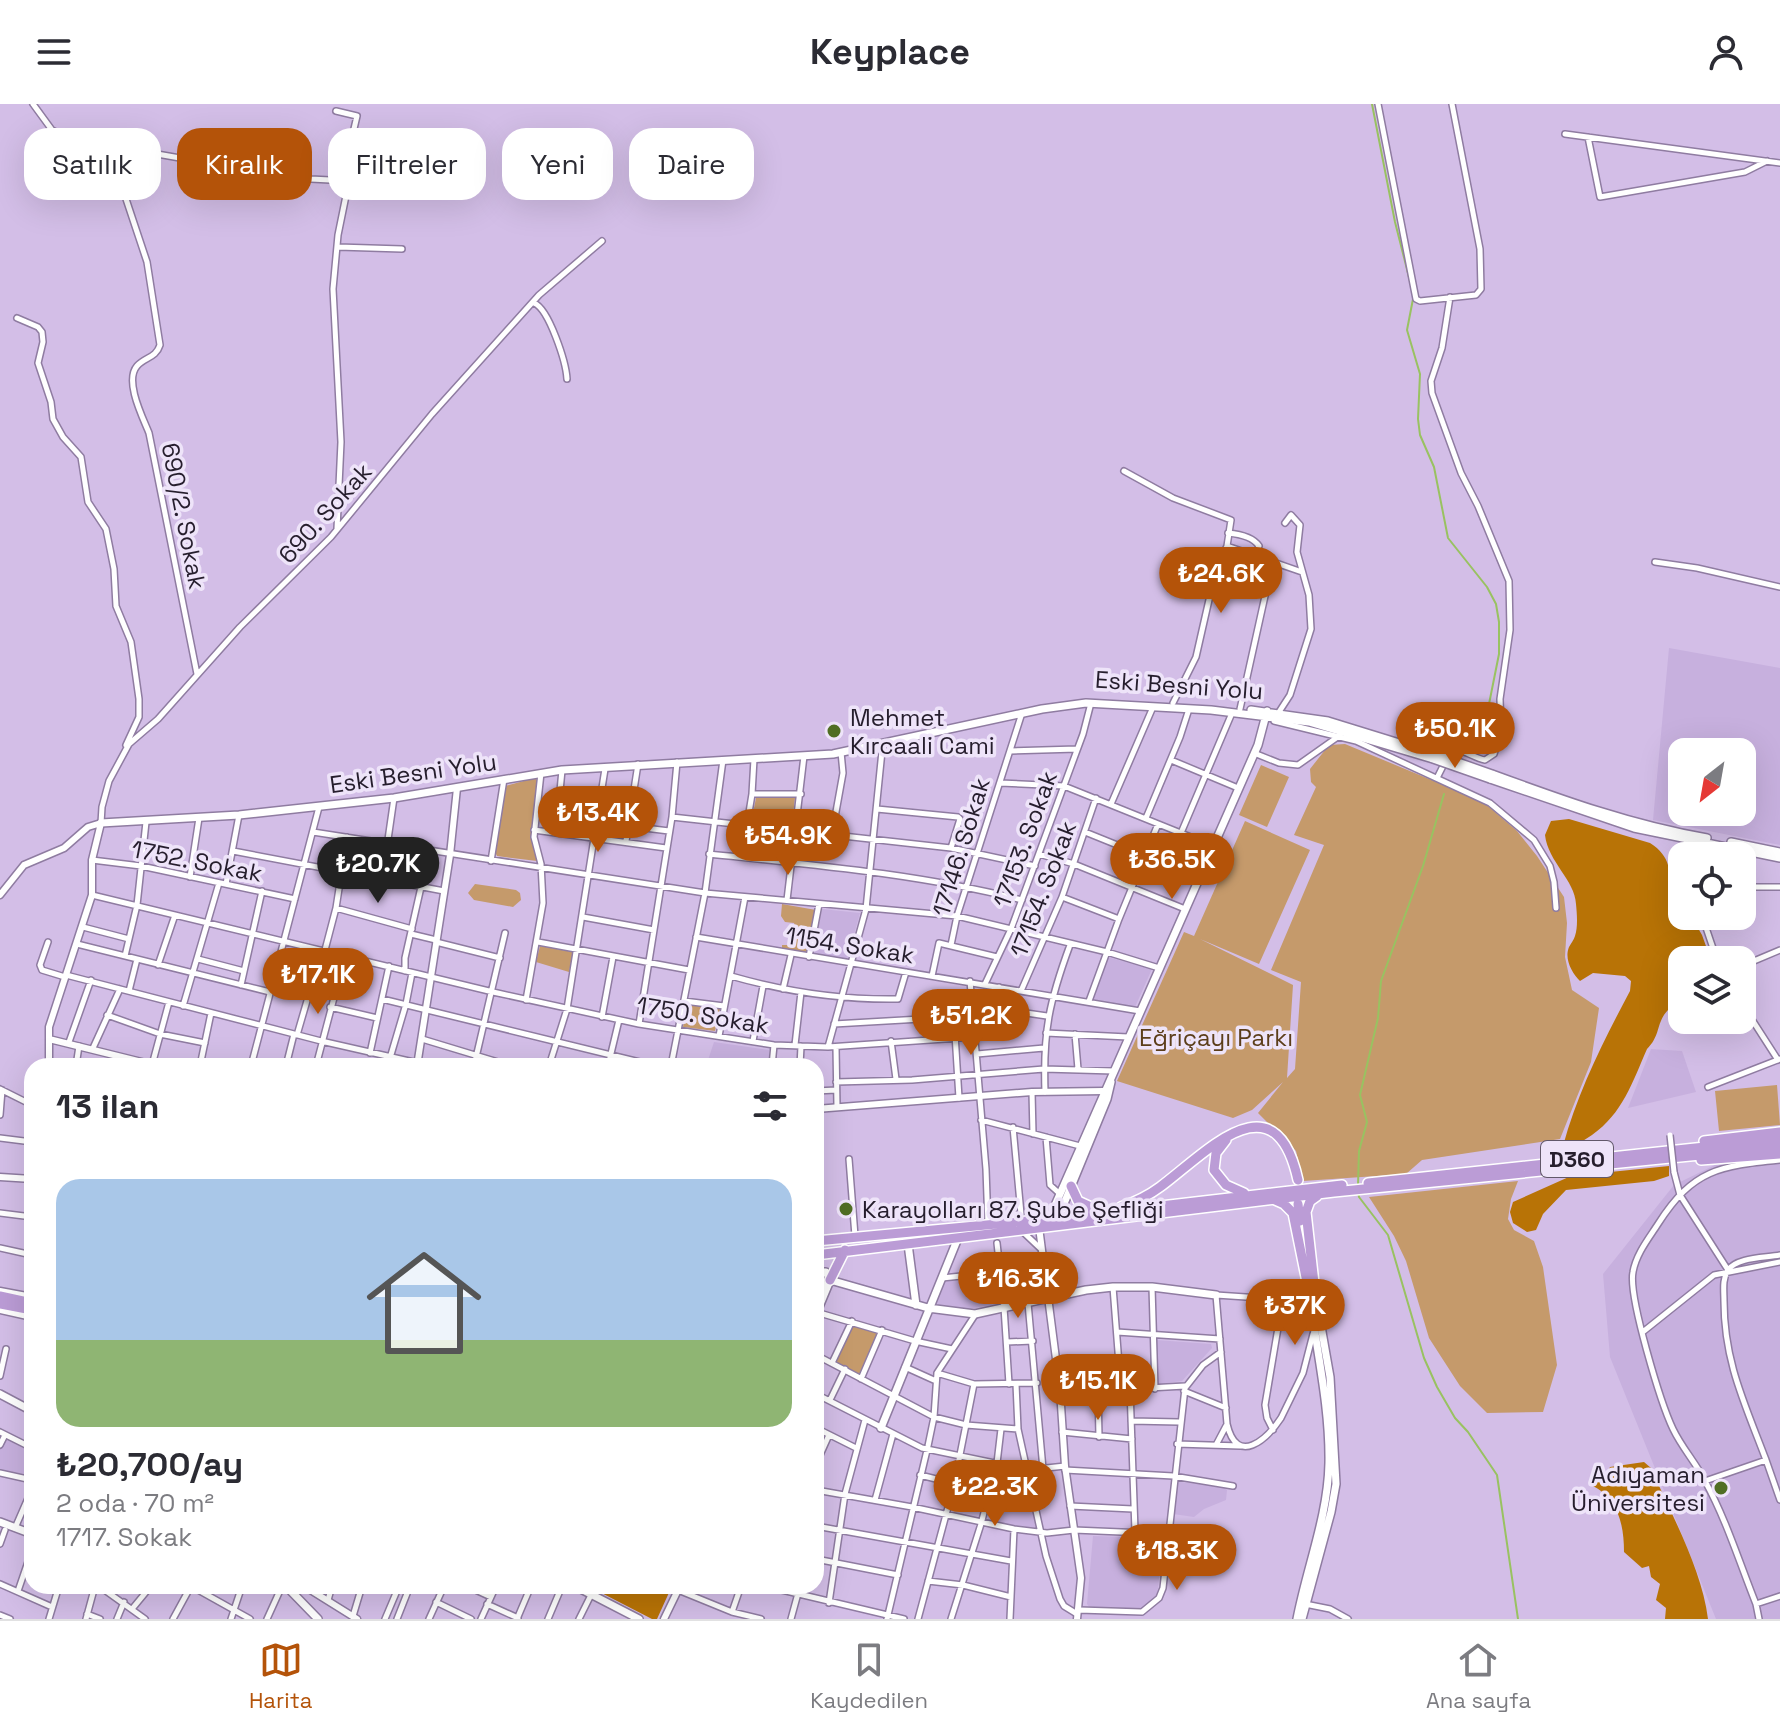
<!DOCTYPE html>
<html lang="tr">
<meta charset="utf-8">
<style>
:root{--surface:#fff;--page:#f2f2f3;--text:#2b2b33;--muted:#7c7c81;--line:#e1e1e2;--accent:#b45309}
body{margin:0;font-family:"Space Grotesk",sans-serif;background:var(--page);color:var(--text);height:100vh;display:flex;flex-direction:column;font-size:30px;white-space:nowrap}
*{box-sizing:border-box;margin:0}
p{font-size:26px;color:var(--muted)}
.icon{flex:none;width:44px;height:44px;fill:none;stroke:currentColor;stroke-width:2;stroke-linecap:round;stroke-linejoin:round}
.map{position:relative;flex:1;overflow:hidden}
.side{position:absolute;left:24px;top:954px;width:800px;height:536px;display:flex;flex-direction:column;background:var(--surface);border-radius:24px;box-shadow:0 8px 32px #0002}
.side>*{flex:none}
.hud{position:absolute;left:24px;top:24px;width:800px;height:72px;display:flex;gap:16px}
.needle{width:52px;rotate:211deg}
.tools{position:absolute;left:1668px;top:634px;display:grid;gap:16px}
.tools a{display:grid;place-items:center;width:88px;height:88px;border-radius:16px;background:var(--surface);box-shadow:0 8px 32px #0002;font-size:40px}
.price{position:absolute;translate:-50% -68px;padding:0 18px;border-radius:28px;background:var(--accent);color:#fff;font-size:26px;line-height:52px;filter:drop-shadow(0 2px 4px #0008)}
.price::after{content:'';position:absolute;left:50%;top:48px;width:24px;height:18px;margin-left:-12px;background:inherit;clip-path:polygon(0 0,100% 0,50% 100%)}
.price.active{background:#222;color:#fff}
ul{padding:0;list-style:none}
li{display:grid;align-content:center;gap:16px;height:424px;padding:0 32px}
li span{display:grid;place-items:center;height:248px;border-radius:24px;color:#555}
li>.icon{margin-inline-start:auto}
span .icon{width:144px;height:144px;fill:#fffc;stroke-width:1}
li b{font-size:34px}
h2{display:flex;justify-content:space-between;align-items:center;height:96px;padding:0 32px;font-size:34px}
.tag{padding:0 28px;border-radius:24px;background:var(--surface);box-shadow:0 8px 32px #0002;font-size:28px;line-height:72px}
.tag.active{background:var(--accent);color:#fff}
header{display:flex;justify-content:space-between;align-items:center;height:104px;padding:0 32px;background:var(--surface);font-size:36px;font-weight:800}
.tab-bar{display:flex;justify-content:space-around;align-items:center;height:112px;border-top:2px solid var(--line);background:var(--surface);font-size:22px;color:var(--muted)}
.tab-bar a{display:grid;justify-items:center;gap:4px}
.tab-bar .active{color:var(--accent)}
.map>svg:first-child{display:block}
.built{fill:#c7b0de;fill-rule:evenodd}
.green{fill:#c59a6b}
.forest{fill:#b87306}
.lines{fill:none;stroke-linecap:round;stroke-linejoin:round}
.stream{stroke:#99c261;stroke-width:2}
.minor-casing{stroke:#8f7ca1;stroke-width:8}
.tertiary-casing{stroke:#8f7ca1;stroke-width:9}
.secondary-casing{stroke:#8f7ca1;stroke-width:10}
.trunk-casing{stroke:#fff;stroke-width:12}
.minor{stroke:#fff;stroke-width:5}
.tertiary{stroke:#fff;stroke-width:6}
.secondary{stroke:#fff;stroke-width:7}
.trunk{stroke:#bb9cd6;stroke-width:9}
.minor-bridge-casing{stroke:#8f7ca1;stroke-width:8;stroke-linecap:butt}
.secondary-bridge-casing{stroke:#8f7ca1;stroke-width:10;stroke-linecap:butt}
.minor-bridge{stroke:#fff;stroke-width:5}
.secondary-bridge{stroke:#fff;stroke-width:7}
.poi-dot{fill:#506e23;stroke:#eee4f9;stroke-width:3}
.labels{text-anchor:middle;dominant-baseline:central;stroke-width:7;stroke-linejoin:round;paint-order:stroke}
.shield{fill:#eee4f9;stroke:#62596a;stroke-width:2}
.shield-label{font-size:22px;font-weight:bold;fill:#261e2d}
.street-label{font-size:24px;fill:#261e2d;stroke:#eee4f9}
.poi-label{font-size:24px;fill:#261e2d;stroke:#eee4f9;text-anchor:start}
.park-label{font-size:24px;fill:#5c3e1a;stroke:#eee4f9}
</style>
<header><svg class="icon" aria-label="menu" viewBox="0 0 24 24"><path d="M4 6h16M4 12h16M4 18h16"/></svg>Keyplace<svg class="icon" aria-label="person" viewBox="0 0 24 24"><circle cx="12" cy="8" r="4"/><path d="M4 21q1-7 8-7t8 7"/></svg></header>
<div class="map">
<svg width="1780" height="1515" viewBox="0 0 1780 1515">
<rect width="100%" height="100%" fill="#d3bee7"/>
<!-- built -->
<path class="built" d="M1669 544 1780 564V741L1653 716ZM1682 648H1742V708H1682Z
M822 805 860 809 847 856 813 851Z
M1107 853 1152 865 1135 903 1092 895Z
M714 938 769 946V962H706Z
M1651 945 1682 947 1696 988 1628 1004Z
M1780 1054V1515H1716L1610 1253 1603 1170 1674 1081 1717 1060Z
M999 1172 1001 1199 963 1206 932 1201 941 1178Z
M1156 1236 1211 1240 1212 1244 1182 1277 1158 1280Z
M5 1333 32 1346V1371L0 1366V1343Z
M1179 1378 1223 1382 1227 1386 1226 1396 1204 1405 1194 1413 1173 1410 1177 1379Z
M1027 1380 1038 1425 998 1420 997 1384Z
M1093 1432 1163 1434 1158 1485 1155 1494 1144 1505 1090 1504 1087 1500Z"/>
<!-- green -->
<path class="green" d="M1345 640 1458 687 1488 702 1517 727 1537 752 1564 793 1567 819 1565 853 1572 886 1599 904 1591 958 1560 1035 1422 1056 1406 1070 1303 1077 1296 1047 1258 1009 1283 978 1252 1006 1233 1014 1117 977 1184 828 1194 832 1245 717 1310 746 1259 860 1200 835 1293 881 1287 974 1295 965 1301 878 1271 866 1324 741 1294 731 1316 683 1311 678 1310 665 1329 641Z
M1261 661 1289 673 1267 723 1239 711Z
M535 674 538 678 531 734 537 757 497 752 495 748 505 682Z
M756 694H795L792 720 789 722 753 718 752 714Z
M475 780 516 786 520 789 521 796 513 803 474 796 468 789Z
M782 800 816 806 807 850 782 846V841H792L796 825 794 819 785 818 781 812Z
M540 842 573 848 569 868 536 858Z
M687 900 720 905 715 927 683 923Z
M1777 981 1780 1021 1719 1027 1715 987Z
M1518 1077 1511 1095 1508 1115 1514 1126 1534 1137 1543 1163 1557 1261 1543 1308 1487 1309 1460 1282 1429 1234 1406 1157 1394 1132 1369 1093Z
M852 1219 877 1229 861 1269 858 1270 835 1258Z"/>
<!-- forest -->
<path class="forest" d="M1569 715 1650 739C1671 752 1670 768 1672 791L1682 801V812H1691L1702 831 1711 856H1682L1677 899C1653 914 1664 928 1647 945 1632 979 1623 1009 1592 1031 1581 1038 1576 1042 1563 1042 1578 987 1604 936 1630 887L1631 877 1625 872 1593 869 1580 877C1572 869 1564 855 1569 843 1571 839 1574 836 1575 832 1578 823 1577 810 1576 800 1575 776 1548 758 1545 731L1551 717Z
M1669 1062V1072L1654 1077 1566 1086 1543 1110 1536 1126 1527 1128 1513 1119 1510 1108 1513 1098 1571 1072Z
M1644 1358 1651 1364C1671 1410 1702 1465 1708 1515H1665L1666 1504 1656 1496 1660 1480 1651 1473 1649 1462 1642 1464 1624 1448C1624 1420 1618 1394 1591 1381L1593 1368 1606 1372 1610 1363Z
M588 1482H672L657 1515H652Z"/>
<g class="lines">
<!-- stream -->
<path class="stream" d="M1372 0 1395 118 1411 181
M1413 195 1407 226 1420 270 1418 315 1420 331 1434 363 1448 434 1487 483 1496 500 1499 518V550L1487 610 1474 647
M1358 1082 1359 1047 1367 1018 1360 991 1378 914 1381 877 1423 762 1444 690
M1358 1088 1359 1093 1388 1131 1424 1254 1437 1283 1455 1314 1468 1328 1497 1371 1518 1515"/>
<defs>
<path id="minor" d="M33 0 52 26 97 47 110 62 123 86 147 158 160 241C156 254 145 253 137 262 124 277 143 314 149 329L197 570
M1378 0 1414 185 1416 195 1420 197 1476 191 1481 185 1480 145 1452 0
M336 7 357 12 342 76
M1565 30 1780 59
M1588 33 1600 93 1745 68 1767 57
M97 47 106 41 231 63 311 75 349 77 338 131 333 185 341 338 337 425
M349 77 375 81 387 43 390 41 409 46
M338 143 402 145
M534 199C549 205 566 258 567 275
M17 214 38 223 42 228 43 238 38 259 51 298 53 315 63 333 81 353 88 398 106 425 114 465 116 502 131 538 139 595V613L126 641
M1124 367 1173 394 1231 416 1227 442 1216 465 1196 553 1173 599
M1228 429C1239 430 1253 433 1259 442L1254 453
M1227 442 1302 468
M1655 458 1697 464 1780 483
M1240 605 1267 483
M1279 608 1290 591 1311 525 1309 491 1297 448 1300 421 1291 411 1285 419
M1274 617 1356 637 1490 699 1534 736 1550 762 1554 778 1556 804
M1011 647 1077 645
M1254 649 1279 659 1298 661 1339 632
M1171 656 1238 684
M1437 674 1450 648C1464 643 1472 654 1485 656L1494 650 1501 627 1500 595 1510 526 1509 477 1478 402 1461 369 1432 289 1431 277 1442 244 1450 193
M1000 679 1064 682 1213 742
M752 690H801
M1111 700 1153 603
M877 705 958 713 960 715 951 744
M672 713 951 744 1035 762
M1146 714 1180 633 1189 605
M101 719 102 703 109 677 129 640 158 615 240 523 331 433 432 310 539 191 602 137
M747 721 752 690 754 655
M629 722 669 727
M534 726 666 744
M313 728 705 789 957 812 1107 848 1159 864
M1085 728 1199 774
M556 729 562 666
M1181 729 1232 609
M832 730 843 669 841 648
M1153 734 1206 758
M626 737 638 660
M233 747 444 787
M709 750C814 761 919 770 1022 796
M1039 750 1074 760 1185 805
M92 756 141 762 295 795
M491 757 504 675
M190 773 199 714
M382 777 394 694
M226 780 239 711
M1742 783H1780
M92 791 493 888 639 920 774 941 828 943 974 933
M1062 793 1119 815
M787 796 804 652
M336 804 412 825
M1702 812 1717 856
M583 813 654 826
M83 823 129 835
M411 830 436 836
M696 833 1140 907
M48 838 40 861 42 866 65 873
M436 838 500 854
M538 838 689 866
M77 840 270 888
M951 841 957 812 1022 609
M325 846 336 804 347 733
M125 852 137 801 146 718
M809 853 819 800
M198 855 244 867
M158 861 175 811
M1742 862 1780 846
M405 867V854L421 783
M66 871 321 937 418 959
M731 872C787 888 840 896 898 895L906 868
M932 872 939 839 997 853
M970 877 986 1065 988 1121
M985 880 1011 825 1083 630 1091 599
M241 881 262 787
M999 883V899L1005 906 1004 923
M783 885 791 851
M129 887 137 855
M1021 887 1062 793 1096 694
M382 895 656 962
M526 896 543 799 541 760 534 733 541 669
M684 897 724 902
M1089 897 1119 815 1158 720
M1742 900 1778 956
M183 902 219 779
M982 902 1001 903
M330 903 377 914
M1005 906 1047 912
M107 911 160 930 205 939
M602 913 613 853
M954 914 959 994
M639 920 672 713 677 658
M834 920 973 912
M1046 929 1128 933
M1075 930 1078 965
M297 931 311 883 313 881 335 887
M719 932 745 793
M422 935 511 962
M753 937 763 882
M891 937 896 975
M69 938 91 876
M795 941 801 888
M828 943 866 805 882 647 880 639
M836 943 837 1003
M93 944 120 885
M370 949 389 862
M977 950 1044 944
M390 954 406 900 412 869
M152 961 169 898
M76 962 79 942
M200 962 211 909
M251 962 319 703
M286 962 294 930
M316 962 345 852
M474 962 505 829
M549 962 567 905 605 665
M608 962 619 916
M671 962 705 789 723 656
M772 962 774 941
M800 962 801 942
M836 978 912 976 1044 965 1114 967
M1708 983 1780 955
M0 985 32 1001
M816 987 836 986
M1032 988 1033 1030
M1045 988C1043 927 1049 898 1070 841
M0 1011 2 986
M981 1016 1080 1042
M1046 1033 1050 1081 1060 1090
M0 1034 32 1038
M849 1055 855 1132
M1780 1056C1720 1062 1693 1065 1658 1120 1649 1134 1636 1150 1633 1168 1628 1192 1661 1300 1673 1325 1682 1344 1696 1359 1705 1377 1726 1415 1740 1460 1756 1500L1780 1492
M1674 1068 1680 1091 1728 1166
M0 1109 32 1113
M988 1114 1021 1110 1013 1023
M1022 1127 1041 1145
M997 1139 1004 1203 1009 1280
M0 1144 32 1151
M942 1174 1000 1168
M1113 1183 1121 1286
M1152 1183 1155 1285
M1028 1199 1043 1365
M816 1208 915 1237 952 1245
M1644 1227 1714 1171 1780 1158
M1117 1228 1220 1235
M1007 1238 1033 1237
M816 1251 934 1313 966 1321 1018 1325
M832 1259 852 1217
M905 1263 936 1277
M937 1269 974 1280 1037 1279
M0 1272 6 1245
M861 1275 882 1226
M1016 1280 1018 1325 1046 1452 1060 1495 1064 1502 1077 1510
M1131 1285 1185 1282
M1060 1286 1130 1285 1135 1427
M1098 1286 1099 1333
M1184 1287 1226 1304
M816 1290 922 1344 1028 1366 1065 1362
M830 1296 845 1265
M30 1301 32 1291
M1131 1317 1179 1318
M816 1324 856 1344
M1273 1326 1267 1314 1265 1301 1282 1200 1277 1195 1216 1191 1227 1320C1237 1363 1267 1335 1281 1314L1303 1269 1313 1230
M0 1328 32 1344
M1062 1328 1132 1335
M1177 1340 1240 1342
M0 1341 5 1331
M1216 1341 1226 1322
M1766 1356 1780 1396
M816 1360 829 1331
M1065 1366 1173 1372 1233 1382
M0 1369 32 1376
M920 1371 988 1388
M1705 1377 1766 1356C1745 1300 1724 1258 1724 1197 1724 1187 1722 1175 1728 1166 1737 1153 1765 1154 1780 1151
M816 1386 912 1403 1014 1425 1047 1429 1074 1426 1169 1430
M875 1396 893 1330
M1070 1402 1133 1405
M816 1422 1011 1457
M15 1424 32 1385
M0 1440 5 1426
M816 1455 898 1471
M928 1477 963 1481 1011 1493
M0 1480 52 1503
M99 1482 145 1515
M467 1482 491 1493
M765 1482 904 1515
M678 1486 732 1508 761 1515
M18 1487 32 1446
M328 1496 332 1482
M436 1498 471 1515
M829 1499 845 1390 865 1316
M487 1500 518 1514
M1305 1500 1330 1505 1348 1515
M1756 1500 1759 1515
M132 1505 151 1482
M1079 1506 1142 1508 1159 1494 1163 1484 1185 1284 1203 1261 1221 1248
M732 1508 741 1482
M87 1510 100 1515
M0 1511 10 1515
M353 1512 362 1482
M49 1515 59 1482
M86 1515 95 1482
M117 1515 124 1498
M173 1515 191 1482 250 1515
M231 1515 242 1482
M267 1515 282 1482
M385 1515 399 1482
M397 1515 410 1482
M429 1515 444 1482
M481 1515 496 1482
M517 1515 531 1482
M548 1515 562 1482
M579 1515 591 1491
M791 1515 800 1482
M887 1515 928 1342 934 1313 937 1269 975 1211
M918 1515 954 1381 974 1280
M951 1515 981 1420 997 1359 1001 1325
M1010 1515 1014 1425"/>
<path id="tertiary" d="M0 791 24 761 64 744 88 723 101 719
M49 935 158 962
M49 962V923L92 791V756L101 719
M417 962 450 751 457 684
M816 1005 1032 988 1104 987
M0 1073 32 1075
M1039 1123 1060 1286 1065 1362 1081 1474 1077 1515
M0 1187 32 1193
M0 1206 32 1213
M304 1482 357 1515
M664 1515 680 1482"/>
<path id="secondary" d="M1251 606 1328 617 1435 650
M1492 670C1563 696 1632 721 1707 734
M1490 675 1634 724 1780 754
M101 719 239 711 394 694 562 666 833 650 1042 605 1086 599 1211 606 1309 618 1433 655
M1731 738 1780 748
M1062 1114 1061 1107 1107 995 1111 978
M1049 1115 1258 641 1267 607
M908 1140 916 1201
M816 1168H826L830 1176 824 1183 816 1182
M830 1176 928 1204 975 1210 1086 1186 1113 1183H1152L1216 1191
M819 1203 829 1179
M0 1290 32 1307
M881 1324 958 1134
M0 1418 32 1430
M286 1482 318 1515
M575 1482 639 1515
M1297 1515C1307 1463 1328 1412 1329 1359 1330 1302 1316 1244 1309 1188
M1302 1515 1331 1408 1336 1380 1330 1273 1315 1188"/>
<path id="trunk" d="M1226 1036 1216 1049 1214 1066 1226 1081 1244 1089
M1704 1037 1780 1028
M1701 1056 1780 1050
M1368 1079 1780 1035
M1071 1082 1078 1097 1100 1107
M1275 1096 1284 1100 1293 1109 1309 1188
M1298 1100 1300 1117
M1121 1103C1135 1098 1148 1092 1160 1083 1206 1049 1275 971 1298 1076
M816 1137 1049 1115 1342 1081
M816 1151 1334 1088 1780 1043
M830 1176 845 1146
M1315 1188 1306 1108 1310 1097 1317 1092
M0 1192 32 1199
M0 1200 32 1206"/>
</defs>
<!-- minor casing -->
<use href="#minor" class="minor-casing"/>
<!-- tertiary casing -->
<use href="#tertiary" class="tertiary-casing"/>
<!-- secondary casing -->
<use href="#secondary" class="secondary-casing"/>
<!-- trunk casing -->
<use href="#trunk" class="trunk-casing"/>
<!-- minor -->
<use href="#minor" class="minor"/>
<!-- tertiary -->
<use href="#tertiary" class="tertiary"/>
<!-- secondary -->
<use href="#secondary" class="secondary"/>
<!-- trunk -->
<use href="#trunk" class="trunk"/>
<defs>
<path id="minor-bridge" d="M1670 1031 1674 1068"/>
<path id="secondary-bridge" d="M1435 650 1492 670
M1433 655 1490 675"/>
</defs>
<!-- minor-bridge casing -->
<use href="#minor-bridge" class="minor-bridge-casing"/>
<!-- secondary-bridge casing -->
<use href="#secondary-bridge" class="secondary-bridge-casing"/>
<!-- minor-bridge -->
<use href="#minor-bridge" class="minor-bridge"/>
<!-- secondary-bridge -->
<use href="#secondary-bridge" class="secondary-bridge"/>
</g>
<!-- markers -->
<g class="poi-dot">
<circle cx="834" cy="627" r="8"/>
<circle cx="846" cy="1105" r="8"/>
<circle cx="1721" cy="1384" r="8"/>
</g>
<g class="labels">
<!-- shield labels -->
<rect class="shield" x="1541" y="1037" width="72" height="36" rx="6"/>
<g class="shield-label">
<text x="1577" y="1055">D360</text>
</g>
<!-- street labels -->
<g class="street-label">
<text transform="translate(325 409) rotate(-48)">690. Sokak</text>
<text transform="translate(184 412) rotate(79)">690/2. Sokak</text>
<text transform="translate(1179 581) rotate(4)">Eski Besni Yolu</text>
<text transform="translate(413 669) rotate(-8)">Eski Besni Yolu</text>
<text transform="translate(1025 735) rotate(-70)">17153. Sokak</text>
<text transform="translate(961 743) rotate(-73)">17146. Sokak</text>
<text transform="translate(197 757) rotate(11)">1752. Sokak</text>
<text transform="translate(1043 785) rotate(-69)">17154. Sokak</text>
<text transform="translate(850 841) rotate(9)">1154. Sokak</text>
<text transform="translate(703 911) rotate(9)">1750. Sokak</text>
</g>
<!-- poi labels -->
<g class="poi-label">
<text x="850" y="613">Mehmet<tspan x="850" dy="28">Kırcaali Cami</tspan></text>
<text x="862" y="1105">Karayolları 87. Şube Şefliği</text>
<text x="1705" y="1370" text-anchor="end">Adıyaman<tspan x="1705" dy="28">Üniversitesi</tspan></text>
</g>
<!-- park labels -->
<g class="park-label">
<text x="1216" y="933">Eğriçayı Parkı</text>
</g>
</g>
</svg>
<div class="tools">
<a><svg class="needle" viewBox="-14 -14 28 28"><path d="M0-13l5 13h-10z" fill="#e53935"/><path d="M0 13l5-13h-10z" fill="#7c7c81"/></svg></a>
<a><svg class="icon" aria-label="locate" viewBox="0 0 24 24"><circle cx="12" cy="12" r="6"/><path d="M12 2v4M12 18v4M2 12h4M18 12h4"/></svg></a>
<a><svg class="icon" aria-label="layers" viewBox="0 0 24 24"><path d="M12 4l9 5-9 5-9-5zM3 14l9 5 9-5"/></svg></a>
</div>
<b class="price" style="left:1221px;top:511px">₺24.6K</b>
<b class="price" style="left:1455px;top:666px">₺50.1K</b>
<b class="price" style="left:598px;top:750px">₺13.4K</b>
<b class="price" style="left:788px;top:773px">₺54.9K</b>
<b class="price" style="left:1172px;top:797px">₺36.5K</b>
<b class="price active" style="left:378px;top:801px">₺20.7K</b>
<b class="price" style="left:318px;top:912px">₺17.1K</b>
<b class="price" style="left:971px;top:953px">₺51.2K</b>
<b class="price" style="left:1018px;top:1216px">₺16.3K</b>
<b class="price" style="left:1295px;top:1243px">₺37K</b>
<b class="price" style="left:1098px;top:1318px">₺15.1K</b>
<b class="price" style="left:995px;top:1424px">₺22.3K</b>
<b class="price" style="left:1177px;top:1488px">₺18.3K</b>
<div class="hud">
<a class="tag">Satılık</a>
<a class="tag active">Kiralık</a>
<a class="tag">Filtreler</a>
<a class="tag">Yeni</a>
<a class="tag">Daire</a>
</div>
<section class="side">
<h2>13 ilan<svg class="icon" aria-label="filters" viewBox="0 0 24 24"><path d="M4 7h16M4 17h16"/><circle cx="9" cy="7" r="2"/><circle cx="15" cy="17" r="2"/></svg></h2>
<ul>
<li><span style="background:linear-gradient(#a9c7e8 65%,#8fb573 0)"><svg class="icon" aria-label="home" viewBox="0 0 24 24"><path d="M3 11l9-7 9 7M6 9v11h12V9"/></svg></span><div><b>₺20,700/ay</b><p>2 oda · 70 m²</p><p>1717. Sokak</p></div></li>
</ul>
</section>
</div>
<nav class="tab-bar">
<a class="active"><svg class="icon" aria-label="map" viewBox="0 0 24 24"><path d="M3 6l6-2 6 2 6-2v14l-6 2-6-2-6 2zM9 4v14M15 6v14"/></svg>Harita</a>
<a><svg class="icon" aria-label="saved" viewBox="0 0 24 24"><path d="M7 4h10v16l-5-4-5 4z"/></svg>Kaydedilen</a>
<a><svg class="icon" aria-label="home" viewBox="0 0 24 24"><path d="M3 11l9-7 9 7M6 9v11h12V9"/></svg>Ana sayfa</a>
</nav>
